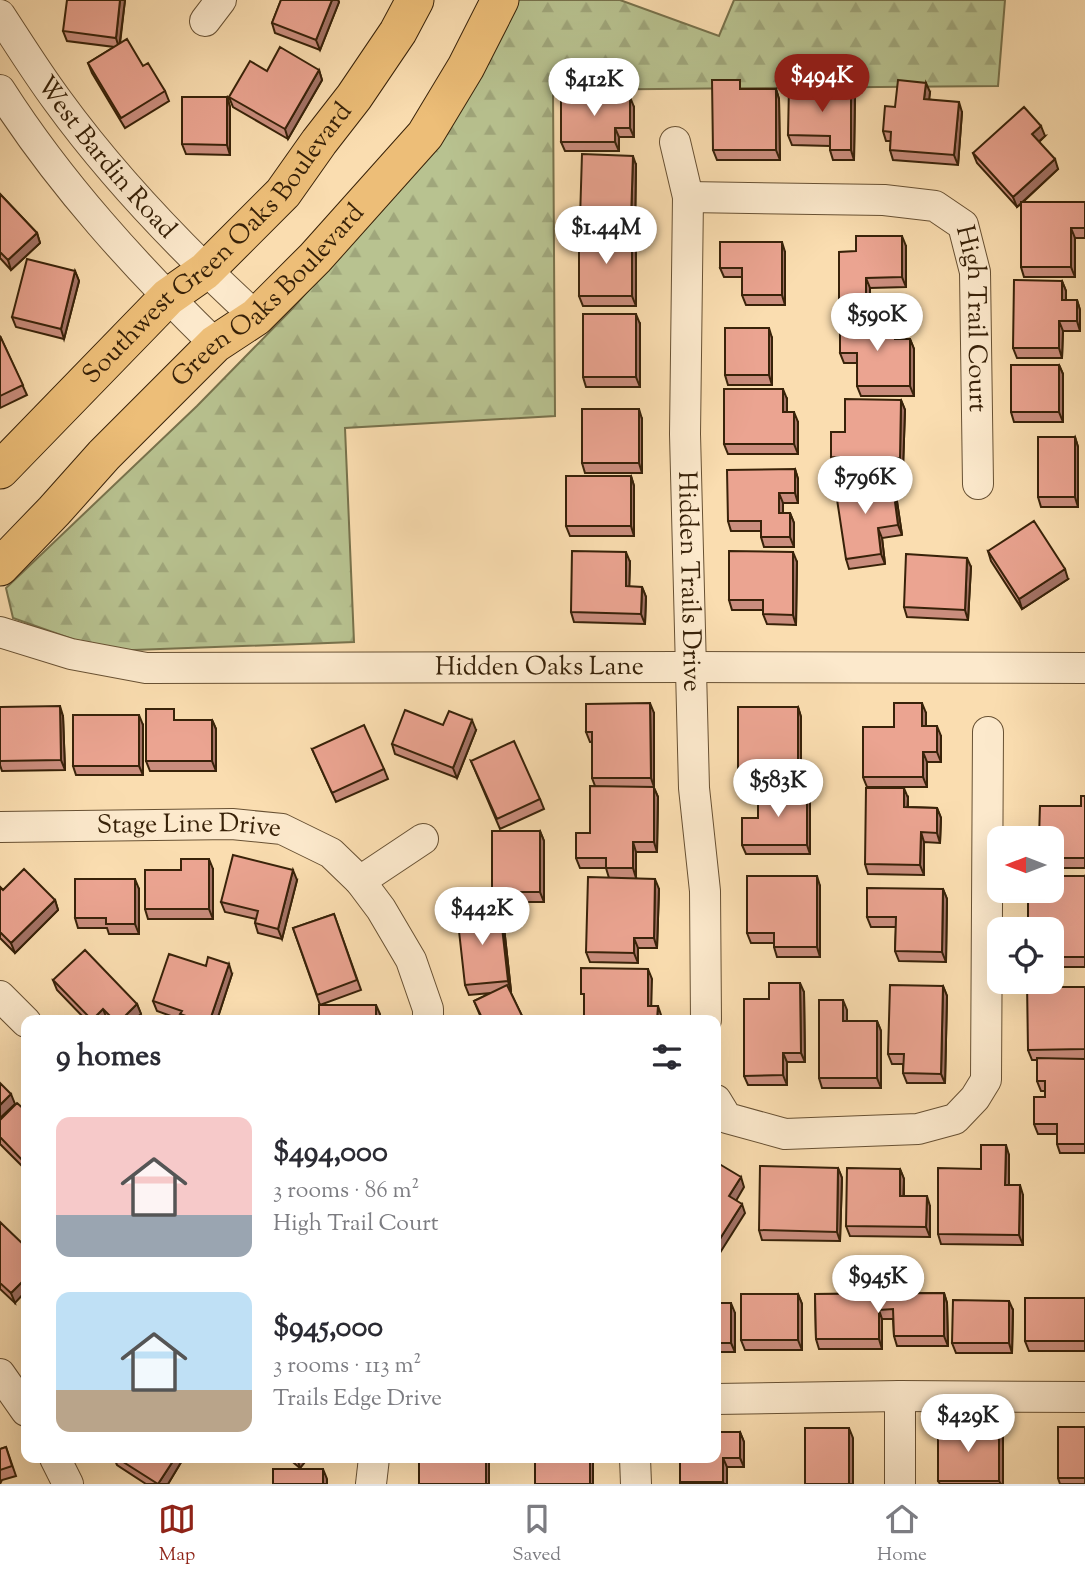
<!DOCTYPE html>
<meta charset="utf-8">
<style>
:root{--surface:#fff;--page:#f2f2f3;--text:#2b2b33;--muted:#7c7c81;--line:#e1e1e2;--accent:#8f2418}
body{margin:0;font-family:"Sorts Mill Goudy",serif;background:var(--page);color:var(--text);height:100vh;display:flex;flex-direction:column;font-size:26px;white-space:nowrap}
*{box-sizing:border-box;margin:0}
p{font-size:23px;color:var(--muted)}
.icon{flex:none;width:38px;height:38px;fill:none;stroke:currentColor;stroke-width:2;stroke-linecap:round;stroke-linejoin:round}
.map{position:relative;flex:1;overflow:hidden}
.panel{position:absolute;left:21px;top:1015px;width:700px;height:448px;display:flex;flex-direction:column;background:var(--surface);border-radius:14px;box-shadow:0 7px 28px #0002}
.panel>*{flex:none}
.needle{width:46px;rotate:270deg}
.controls{position:absolute;left:987px;top:826px;display:grid;gap:14px}
.controls a{display:grid;place-items:center;width:77px;height:77px;border-radius:14px;background:var(--surface);box-shadow:0 7px 28px #0002;font-size:35px}
.price{position:absolute;translate:-50% -60px;padding:0 16px;border-radius:24px;background:#fff;color:#222;font-size:23px;line-height:46px;filter:drop-shadow(0 2px 4px #0008)}
.price::after{content:'';position:absolute;left:50%;top:42px;width:21px;height:16px;margin-left:-10px;background:inherit;clip-path:polygon(0 0,100% 0,50% 100%)}
.price.active{background:var(--accent);color:#fff}
ul{padding:0;list-style:none}
li{display:flex;align-items:center;gap:21px;height:175px;padding:0 35px}
li span{display:grid;place-items:center;flex:none;width:196px;height:140px;border-radius:14px;color:#555}
li>.icon{margin-inline-start:auto}
span .icon{width:84px;height:84px;fill:#fffc;stroke-width:1}
li b{font-size:30px}
h2{display:flex;justify-content:space-between;align-items:center;height:84px;padding:0 35px;font-size:30px}
.tab-bar{display:flex;justify-content:space-around;align-items:center;height:98px;border-top:2px solid var(--line);background:var(--surface);font-size:19px;color:var(--muted)}
.tab-bar a{display:grid;justify-items:center;gap:4px}
.tab-bar .active{color:var(--accent)}
.map>svg:first-child{display:block}
.forest{fill:url(#forest-firs);stroke:#78724c;stroke-width:2}
.lines{fill:none;stroke-linecap:round;stroke-linejoin:round}
.minor-casing{stroke:#685133;stroke-width:32}
.major-casing{stroke:#382209;stroke-width:39}
.minor{stroke:#fce9cc;stroke-width:30}
.major{stroke:#edbe78;stroke-width:37}
.wall{fill:#ca8d7d;stroke:#382209;stroke-width:2}
.shaded-wall{fill:#a47366;stroke:#382209;stroke-width:2}
.building{fill:#eba491;stroke:#382209;stroke-width:2}
.labels{text-anchor:middle;dominant-baseline:central;stroke-width:6;stroke-linejoin:round;paint-order:stroke}
.street-label{font-size:26px;fill:#382209;stroke:#fce9cc}
</style>
<div class="map">
<svg width="1085" height="1484" viewBox="0 0 1085 1484">
<defs>
<pattern id="forest-firs" width="22" height="20" patternUnits="userSpaceOnUse" patternTransform="scale(1.75)"><rect width="22" height="20" fill="#b8c290"/><path d="M5 1l3.5 6h-7zM16 11l3.5 6h-7z" fill="#9fa67b"/></pattern>
</defs>
<rect width="100%" height="100%" fill="#faddb0"/>
<filter id="stains"><feTurbulence type="fractalNoise" baseFrequency=".00286" numOctaves="4"/><feColorMatrix values="0 0 0 0 .2 0 0 0 0 .09 0 0 0 0 .02 0 0 0 .5 -.17"/></filter>
<radialGradient id="worn" r=".72"><stop offset=".6" stop-color="#630" stop-opacity="0"/><stop offset="1" stop-color="#630" stop-opacity=".3"/></radialGradient>
<!-- forest -->
<path class="forest" d="M514 0H620L719 36 734 0H1005L998 86 553 90 555 416 345 428 354 642 106 651 13 618 6 588 197 406 293 308 434 143Z"/>
<g class="lines">
<defs>
<g id="minor">
<path id="s1" d="M0 15C19 44 37 73 57 100 115 180 184 251 256 317"/>
<path d="M205 21 221 0"/>
<path d="M0 90C60 184 136 267 215 344"/>
<path id="s2" d="M675 142 688 197 685 434 694 788 705 891 706 1020"/>
<path id="s3" d="M688 197 884 200 935 206 963 225 975 272 978 484"/>
<path id="s4" d="M0 632 71 654 146 668 691 667 1085 668"/>
<path id="s5" d="M0 827 232 824 282 829 331 853 360 881 381 909 411 960 428 1009V1020"/>
<path d="M360 881 423 839"/>
<path d="M0 996 26 1022"/>
<path d="M716 1100 727 1118 785 1134 918 1129 955 1119 975 1098 986 1080 988 732"/>
<path d="M0 1374 26 1411"/>
<path d="M900 1396V1484"/>
<path d="M716 1399 900 1396 1085 1397"/>
<path d="M55 1458 68 1484"/>
<path d="M635 1458 636 1484"/>
<path d="M371 1484 374 1458"/>
</g>
<g id="major">
<path id="s6" d="M0 470 168 297 205 271 283 193 319 142 354 97 398 32 415 0"/>
<path id="s7" d="M0 567 54 511 104 455 215 344 256 317 315 258 425 135 466 67 500 0"/>
</g>
</defs>
<!-- minor casing -->
<use href="#minor" class="minor-casing"/>
<!-- major casing -->
<use href="#major" class="major-casing"/>
<!-- minor -->
<use href="#minor" class="minor"/>
<!-- major -->
<use href="#major" class="major"/>
</g>
<!-- wall -->
<path class="wall" d="M125 0 120 44 143 66 165 91 169 101 125 128 92 73 88 63 114 47 67 41 63 31Z
M281 0H338L339 2 320 50 275 33 272 23Z
M319 70 322 80 288 139 233 107 229 97 267 71Z
M851 86 855 96 854 160H833L830 150V146L792 145 788 135Z
M776 89 779 99 780 160H717L713 150Z
M930 92 929 99 962 112 958 165 893 160 890 150 891 141H886L883 131 895 107Z
M227 97 230 107V155L186 154 182 144Z
M634 107V137H619V151H565L561 142Z
M1045 136 1039 142 1058 169 1023 202H1085V238H1075V277H1024L1021 267V204L1017 207 977 163 973 153Z
M636 165 635 230 584 229 580 219Z
M0 194 37 233 40 243 11 270 0 258Z
M636 245V306H583L579 296Z
M906 246V287L870 288V312H843L839 302 856 251Z
M785 252V305H746L742 295V277H724L720 268Z
M75 271 79 281 64 339 16 327 12 317Z
M1062 281 1066 291V300H1077L1080 310V331H1063L1062 358H1017L1013 348Z
M640 324V387H586L583 377Z
M899 332V339H910L914 349V396H861L857 386V363H844L840 353Z
M0 336 27 395 0 408Z
M772 338V385H728L725 375Z
M1059 365 1063 374V422H1014L1011 412Z
M787 399V412L798 422V454H728L724 444Z
M901 400 905 410 903 468 835 467 831 457Z
M642 419V473H585L582 463Z
M1075 437 1078 447V507H1041L1038 497Z
M795 469 798 479V503H783V513H790L794 523V547H764L761 537V531H731L728 521Z
M631 476 634 486V536H570L566 526Z
M892 479 895 488 902 535 882 538 885 564 849 569 846 559Z
M988 551 1068 579 1022 609 991 561Z
M630 562 629 587H642L646 597 645 624 574 622 571 612Z
M797 562 796 625 767 624 763 614V610H732L729 600Z
M971 567 968 620 907 617 904 607Z
M0 707 63 716 65 770 2 771 0 765Z
M798 707 801 717V787H742L738 777Z
M654 713V788L658 797 657 852H636V878L659 889 657 948H638V963L590 962 586 952 609 878 606 868H580L576 858 590 833 595 786 592 778V742H590L586 732Z
M926 713V726L941 736V762H927V787H867L863 777 894 727Z
M212 720 216 729V771H150L146 761Z
M143 725V775H76L73 766Z
M443 725 476 730 457 778 395 754 392 744Z
M312 749 384 769 388 779 336 802Z
M471 761 540 799 544 809 500 829Z
M807 789 810 799V854H746L742 845 758 818Z
M1085 796V868H1052V838L1081 806Z
M908 798V807L937 808 941 818 940 843 924 842V875L868 874 865 864Z
M540 831 544 841V902H496L492 892Z
M213 869V919H148L145 909 181 870Z
M1085 876V967H1053L1052 929Z
M297 880 282 939 258 933 255 923 256 919 225 912 221 902Z
M820 886V957H777L774 947V943H751L747 933Z
M0 887 3 890 55 900 58 910 15 953 0 938Z
M139 889V934H109L107 928H78L75 918Z
M943 889 947 899 946 962 899 961 895 951 896 927H871L867 917Z
M500 909 503 918 511 991H510L524 1020H482L474 1001 491 993 469 995 465 985Z
M334 914 361 990 320 1005 293 928Z
M232 974 217 1020H182L157 1011 153 1001Z
M1057 975 1060 987H1085V1153H1060L1057 1144V1134H1038L1034 1124 1045 1097V1091H1041L1037 1081V1060H1032L1028 1050Z
M53 980 137 1004 141 1014 134 1020H108L107 1019 106 1020H86L57 990Z
M943 986 947 996 945 1083H907L903 1073V1064H892L888 1054Z
M804 992 805 1062H787V1085H748L744 1076 769 999Z
M847 1010V1021H877L881 1031V1088H822L819 1078Z
M26 1111V1170L0 1144V1120Z
M1009 1155V1185L1023 1195V1245L941 1244 938 1234 981 1169Z
M838 1168 842 1178 840 1241 762 1240 759 1230Z
M900 1169 904 1179V1196L930 1206V1237L850 1236 846 1226Z
M0 1222 15 1303 0 1289Z
M944 1293 947 1303 948 1346H897L894 1336 893 1319H882V1349H819L816 1339 815 1294Z
M798 1294 802 1304V1350H745L741 1340Z
M1085 1298V1351H1029L1025 1341Z
M716 1303 735 1313V1352H716Z
M1013 1310 1012 1353H956L952 1343Z
M999 1427 1003 1437V1484H940L938 1481Z
M1085 1427V1484H1060L1058 1478Z
M740 1432 744 1442V1467H727V1484H680V1482Z
M6 1447 16 1476 2 1480 0 1484V1449Z
M114 1458H183V1459L168 1484H146L117 1465Z
M288 1458H308L300 1468Z"/>
<!-- shaded-wall -->
<path class="shaded-wall" d="M120 0H125L119 48 116 38Z
M332 0H338L339 2 320 50 316 40Z
M319 70 322 80 288 139 285 129Z
M926 83 930 92 928 109 924 99Z
M851 86 855 96 854 160 851 150Z
M776 89 779 99 780 160 776 150Z
M227 97 230 107V155L227 145Z
M630 97 634 107V137L630 128Z
M959 102 962 112 958 165 954 155Z
M1041 126 1045 136 1036 144 1032 134Z
M615 128 619 137V151L615 142Z
M633 156 636 165 635 230 631 221Z
M1055 159 1058 169 1017 207 1013 197Z
M1071 228 1075 238V277L1071 267Z
M37 233 40 243 11 270 8 260Z
M632 236 636 245V306L632 296Z
M902 236 906 246V287L902 277Z
M782 242 785 252V305L782 295Z
M75 271 79 281 64 339 61 329Z
M866 278 870 288V312L866 302Z
M1062 281 1066 291V310L1062 300Z
M1077 300 1080 310V331L1077 321Z
M636 314 640 324V387L636 377Z
M1059 321 1063 331 1062 358 1059 348Z
M895 322 899 332V349L895 339Z
M769 328 772 338V385L769 375Z
M910 339 914 349V396L910 386Z
M1059 365 1063 374V422L1059 412Z
M783 389 787 399V422L783 412Z
M901 400 905 410 903 468 900 458Z
M639 409 642 419V473L639 463Z
M794 412 798 422V454L794 444Z
M1075 437 1078 447V507L1075 497Z
M795 469 798 479V503L795 493Z
M631 476 634 486V536L631 526Z
M892 479 895 488 902 535 898 525Z
M779 493 783 503V523L779 513Z
M790 513 794 523V547L790 537Z
M878 528 882 538 885 564 881 554Z
M626 552 630 562 629 596 626 586Z
M793 552 797 562 796 625 793 615Z
M967 558 971 567 968 620 965 610Z
M1065 569 1068 579 1022 609 1019 599Z
M642 587 646 597 645 624 641 614Z
M650 703 654 713V788L658 797 657 852 654 842V787L651 778Z
M922 703 926 713V736L922 726Z
M60 706 63 716 65 770 61 760Z
M798 707 801 717V787L798 777Z
M139 715 143 725V775L139 766Z
M212 720 216 729V771L212 761Z
M472 720 476 730 457 778 453 768Z
M937 726 941 736V762L937 752Z
M923 752 927 762V787L923 777Z
M904 788 908 798 907 817 904 807Z
M807 789 810 799V854L807 845Z
M937 808 941 818 940 843 937 833Z
M540 831 544 841V902L540 892Z
M921 832 924 842V875L920 865Z
M633 842 636 852V878L633 868Z
M209 859 213 869V919L209 909Z
M293 870 297 880 282 939 278 929Z
M817 876 820 886V957L817 947Z
M135 879 139 889V934L135 924Z
M655 879 659 889 657 948 654 938Z
M943 889 947 899 946 962 942 952Z
M55 900 58 910 15 953 11 943Z
M500 909 503 918 511 991 508 981Z
M634 938 638 948V963L634 953Z
M229 964 232 974 217 1020H210Z
M648 969 652 979 651 1015 648 1006Z
M1057 975 1060 985V997L1057 987Z
M800 983 804 992 805 1062 801 1053Z
M943 986 947 996 945 1083 941 1074Z
M843 1000 847 1010V1031L843 1021Z
M137 1004 141 1014 134 1020H121Z
M376 1005 380 1014V1020H376Z
M658 1006 661 1015V1020H657Z
M103 1009 107 1019 106 1020H92Z
M877 1021 881 1031V1088L877 1078Z
M783 1053 787 1062V1085L783 1075Z
M11 1094 15 1104 0 1118V1105Z
M1006 1145 1009 1155V1195L1005 1185Z
M838 1168 842 1178 840 1241 837 1232Z
M900 1169 904 1179 903 1206 900 1196Z
M741 1177 744 1187 733 1206 729 1196Z
M1020 1185 1023 1195V1245L1019 1235Z
M927 1196 930 1206V1237L926 1227Z
M742 1204 745 1213 718 1256 716 1250V1245Z
M26 1278V1291L15 1303 11 1293Z
M944 1293 947 1303 948 1346 944 1336Z
M798 1294 802 1304V1350L798 1340Z
M1009 1301 1013 1310 1012 1353 1009 1343Z
M731 1303 735 1313V1352L731 1343Z
M879 1310 882 1319V1349L879 1339Z
M999 1427 1003 1437V1484H1001L999 1481Z
M849 1428 853 1438V1484H849Z
M740 1432 744 1442V1467L740 1458Z
M175 1458H183V1459L168 1484H158Z
M297 1458H308L300 1468Z
M486 1458H489V1484H486Z
M590 1458H593V1484H590Z
M723 1458 727 1467V1484H724L723 1482Z
M323 1469 327 1479V1484H323Z"/>
<!-- building -->
<path class="building" d="M67 0H120L116 38 63 31Z
M281 0H332L316 40 272 23Z
M127 39 143 66 148 63 165 91 121 118 88 63Z
M280 47 319 70 285 129 229 97 250 61 267 71Z
M712 80H740V89H776V150H713Z
M898 80 926 83 924 99 959 102 954 155 890 150 891 132 883 131 885 106 895 107Z
M789 86H851V150H830V136L788 135Z
M182 97H227V145L182 144Z
M561 97H630V128H615V142H561Z
M1024 107 1041 126 1032 134 1055 159 1013 197 973 153Z
M582 154 633 156 631 221 580 219Z
M0 194 37 233 8 260 0 252Z
M1021 202H1085V228H1071V267H1021Z
M579 236H632V296H579Z
M856 236H902V277L866 278V302H839V252L856 251Z
M720 242H782V295H742V268H720Z
M27 259 75 271 61 329 12 317Z
M1014 280 1062 281V300H1077V321H1059V348H1013Z
M583 314H636V377H583Z
M840 322H895V339H910V386H857V353H840Z
M725 328H769V375H725Z
M0 336 23 385 0 396Z
M1011 365H1059V412H1011Z
M724 389H783V412H794V444H724Z
M845 399 901 400 900 458 831 457V432H845Z
M582 409H639V463H582Z
M1038 437H1075V497H1038Z
M795 469V493H779V513H790V537H761V521H728L727 470Z
M566 476H631V526H566Z
M892 479 898 525 878 528 881 554 846 559 835 486Z
M1034 521 1065 569 1019 599 988 551Z
M572 551 626 552V586L642 587 641 614 571 612Z
M729 551 793 552V615L763 614V600H729Z
M906 554 967 558 965 610 904 607Z
M650 703 651 778H592V732H586V704Z
M894 703H922V726H937V752H923V777H863V727H894Z
M60 706 61 760 0 761V707Z
M738 707H798V777H738Z
M146 709H174V720H212V761H146Z
M405 710 443 725 449 711 472 720 453 768 392 744Z
M73 715H139V766H73Z
M364 725 384 769 332 793 312 749Z
M514 741 540 799 497 819 471 761Z
M590 786 654 787V842H633V868H606V858H576V833H590Z
M866 788H904V807L937 808V833L921 832 920 865 865 864Z
M758 789H807V845H742V818H758Z
M1081 796H1085V858H1052V838H1039L1040 806H1081Z
M492 831H540V892H492Z
M233 855 293 870 278 929 255 923 258 911 221 902Z
M181 859H209V909H145V870H181Z
M24 869 55 900 11 943 0 932V887L3 890Z
M747 876H817V947H774V933H747Z
M1052 876H1085V957H1052V929H1028V891H1052Z
M588 877 655 879 654 938H634V953L586 952Z
M75 879H135V924H106V918H75Z
M867 888 943 889 942 952 895 951 896 917H867Z
M500 909 508 981 465 985 457 913Z
M334 914 357 980 317 995 293 928Z
M85 950 137 1004 121 1020H114L103 1009 92 1020 53 980Z
M169 954 206 966 208 957 229 964 210 1020H198L180 1014 182 1011 153 1001Z
M581 968 648 969V1006H658L657 1020H584V994H581Z
M1052 975H1057V987H1085V1049L1028 1050 1027 982H1052Z
M769 983H800L801 1053H783V1075L744 1076V999H769Z
M507 985 524 1020H483L474 1001Z
M890 985 943 986 941 1074 903 1073 904 1054H888Z
M819 1000H843V1021H877V1078H819Z
M319 1005H376V1020H319Z
M1037 1058 1085 1059V1144H1057V1124H1034V1097H1045V1081H1037Z
M0 1083 11 1094 0 1105Z
M17 1103 26 1111V1164L0 1137V1120Z
M981 1145H1006L1005 1185H1020L1019 1235 938 1234V1168L981 1169Z
M716 1162 741 1177 729 1196 742 1204 716 1245Z
M760 1166 838 1168 837 1232 759 1230Z
M847 1168 900 1169V1196H927L926 1227 846 1226Z
M0 1222 26 1247V1278L11 1293 0 1283Z
M944 1293V1336H894L893 1309 879 1310V1339H816L815 1294Z
M741 1294H798V1340H741Z
M1025 1298H1085V1341H1025Z
M953 1300 1009 1301V1343H952Z
M716 1303H731V1343H716Z
M938 1427H999V1481H938Z
M1058 1427H1085V1478H1058Z
M805 1428H849V1484H805Z
M716 1432H740V1458H723V1482H680V1458H716Z
M6 1447 12 1466 0 1470V1449Z
M117 1458H175L158 1484Z
M419 1458H486V1484H419Z
M535 1458H590V1484H535Z
M273 1469H323V1484H273Z"/>
<g class="labels">
<!-- street labels -->
<g class="street-label">
<text stroke="none"><textPath href="#s1" startOffset="178">West Bardin Road</textPath></text>
<text stroke="none"><textPath href="#s6" startOffset="315">Southwest Green Oaks Boulevard</textPath></text>
<text stroke="none"><textPath href="#s7" startOffset="382">Green Oaks Boulevard</textPath></text>
<text stroke="none"><textPath href="#s3" startOffset="376">High Trail Court</textPath></text>
<text stroke="none"><textPath href="#s2" startOffset="441">Hidden Trails Drive</textPath></text>
<text stroke="none"><textPath href="#s4" startOffset="544">Hidden Oaks Lane</textPath></text>
<text stroke="none"><textPath href="#s5" startOffset="189">Stage Line Drive</textPath></text>
</g>
</g>
<rect width="100%" height="100%" filter="url(#stains)"/>
<rect width="100%" height="100%" fill="url(#worn)"/>
</svg>
<div class="controls">
<a><svg class="needle" viewBox="-14 -14 28 28"><path d="M0-13l5 13h-10z" fill="#e53935"/><path d="M0 13l5-13h-10z" fill="#7c7c81"/></svg></a>
<a><svg class="icon" aria-label="locate" viewBox="0 0 24 24"><circle cx="12" cy="12" r="6"/><path d="M12 2v4M12 18v4M2 12h4M18 12h4"/></svg></a>
</div>
<b class="price active" style="left:822px;top:114px">$494K</b>
<b class="price" style="left:594px;top:118px">$412K</b>
<b class="price" style="left:606px;top:266px">$1.44M</b>
<b class="price" style="left:877px;top:353px">$590K</b>
<b class="price" style="left:865px;top:516px">$796K</b>
<b class="price" style="left:778px;top:819px">$583K</b>
<b class="price" style="left:482px;top:947px">$442K</b>
<b class="price" style="left:878px;top:1315px">$945K</b>
<b class="price" style="left:968px;top:1454px">$429K</b>
<section class="panel">
<h2>9 homes<svg class="icon" aria-label="filters" viewBox="0 0 24 24"><path d="M4 7h16M4 17h16"/><circle cx="9" cy="7" r="2"/><circle cx="15" cy="17" r="2"/></svg></h2>
<ul>
<li><span style="background:linear-gradient(#f6c9c9 70%,#9aa5b1 0)"><svg class="icon" aria-label="home" viewBox="0 0 24 24"><path d="M3 11l9-7 9 7M6 9v11h12V9"/></svg></span><div><b>$494,000</b><p>3 rooms · 86 m²</p><p>High Trail Court</p></div></li>
<li><span style="background:linear-gradient(#bfe0f5 70%,#b9a48a 0)"><svg class="icon" aria-label="home" viewBox="0 0 24 24"><path d="M3 11l9-7 9 7M6 9v11h12V9"/></svg></span><div><b>$945,000</b><p>3 rooms · 113 m²</p><p>Trails Edge Drive</p></div></li>
</ul>
</section>
</div>
<nav class="tab-bar">
<a class="active"><svg class="icon" aria-label="map" viewBox="0 0 24 24"><path d="M3 6l6-2 6 2 6-2v14l-6 2-6-2-6 2zM9 4v14M15 6v14"/></svg>Map</a>
<a><svg class="icon" aria-label="saved" viewBox="0 0 24 24"><path d="M7 4h10v16l-5-4-5 4z"/></svg>Saved</a>
<a><svg class="icon" aria-label="home" viewBox="0 0 24 24"><path d="M3 11l9-7 9 7M6 9v11h12V9"/></svg>Home</a>
</nav>
